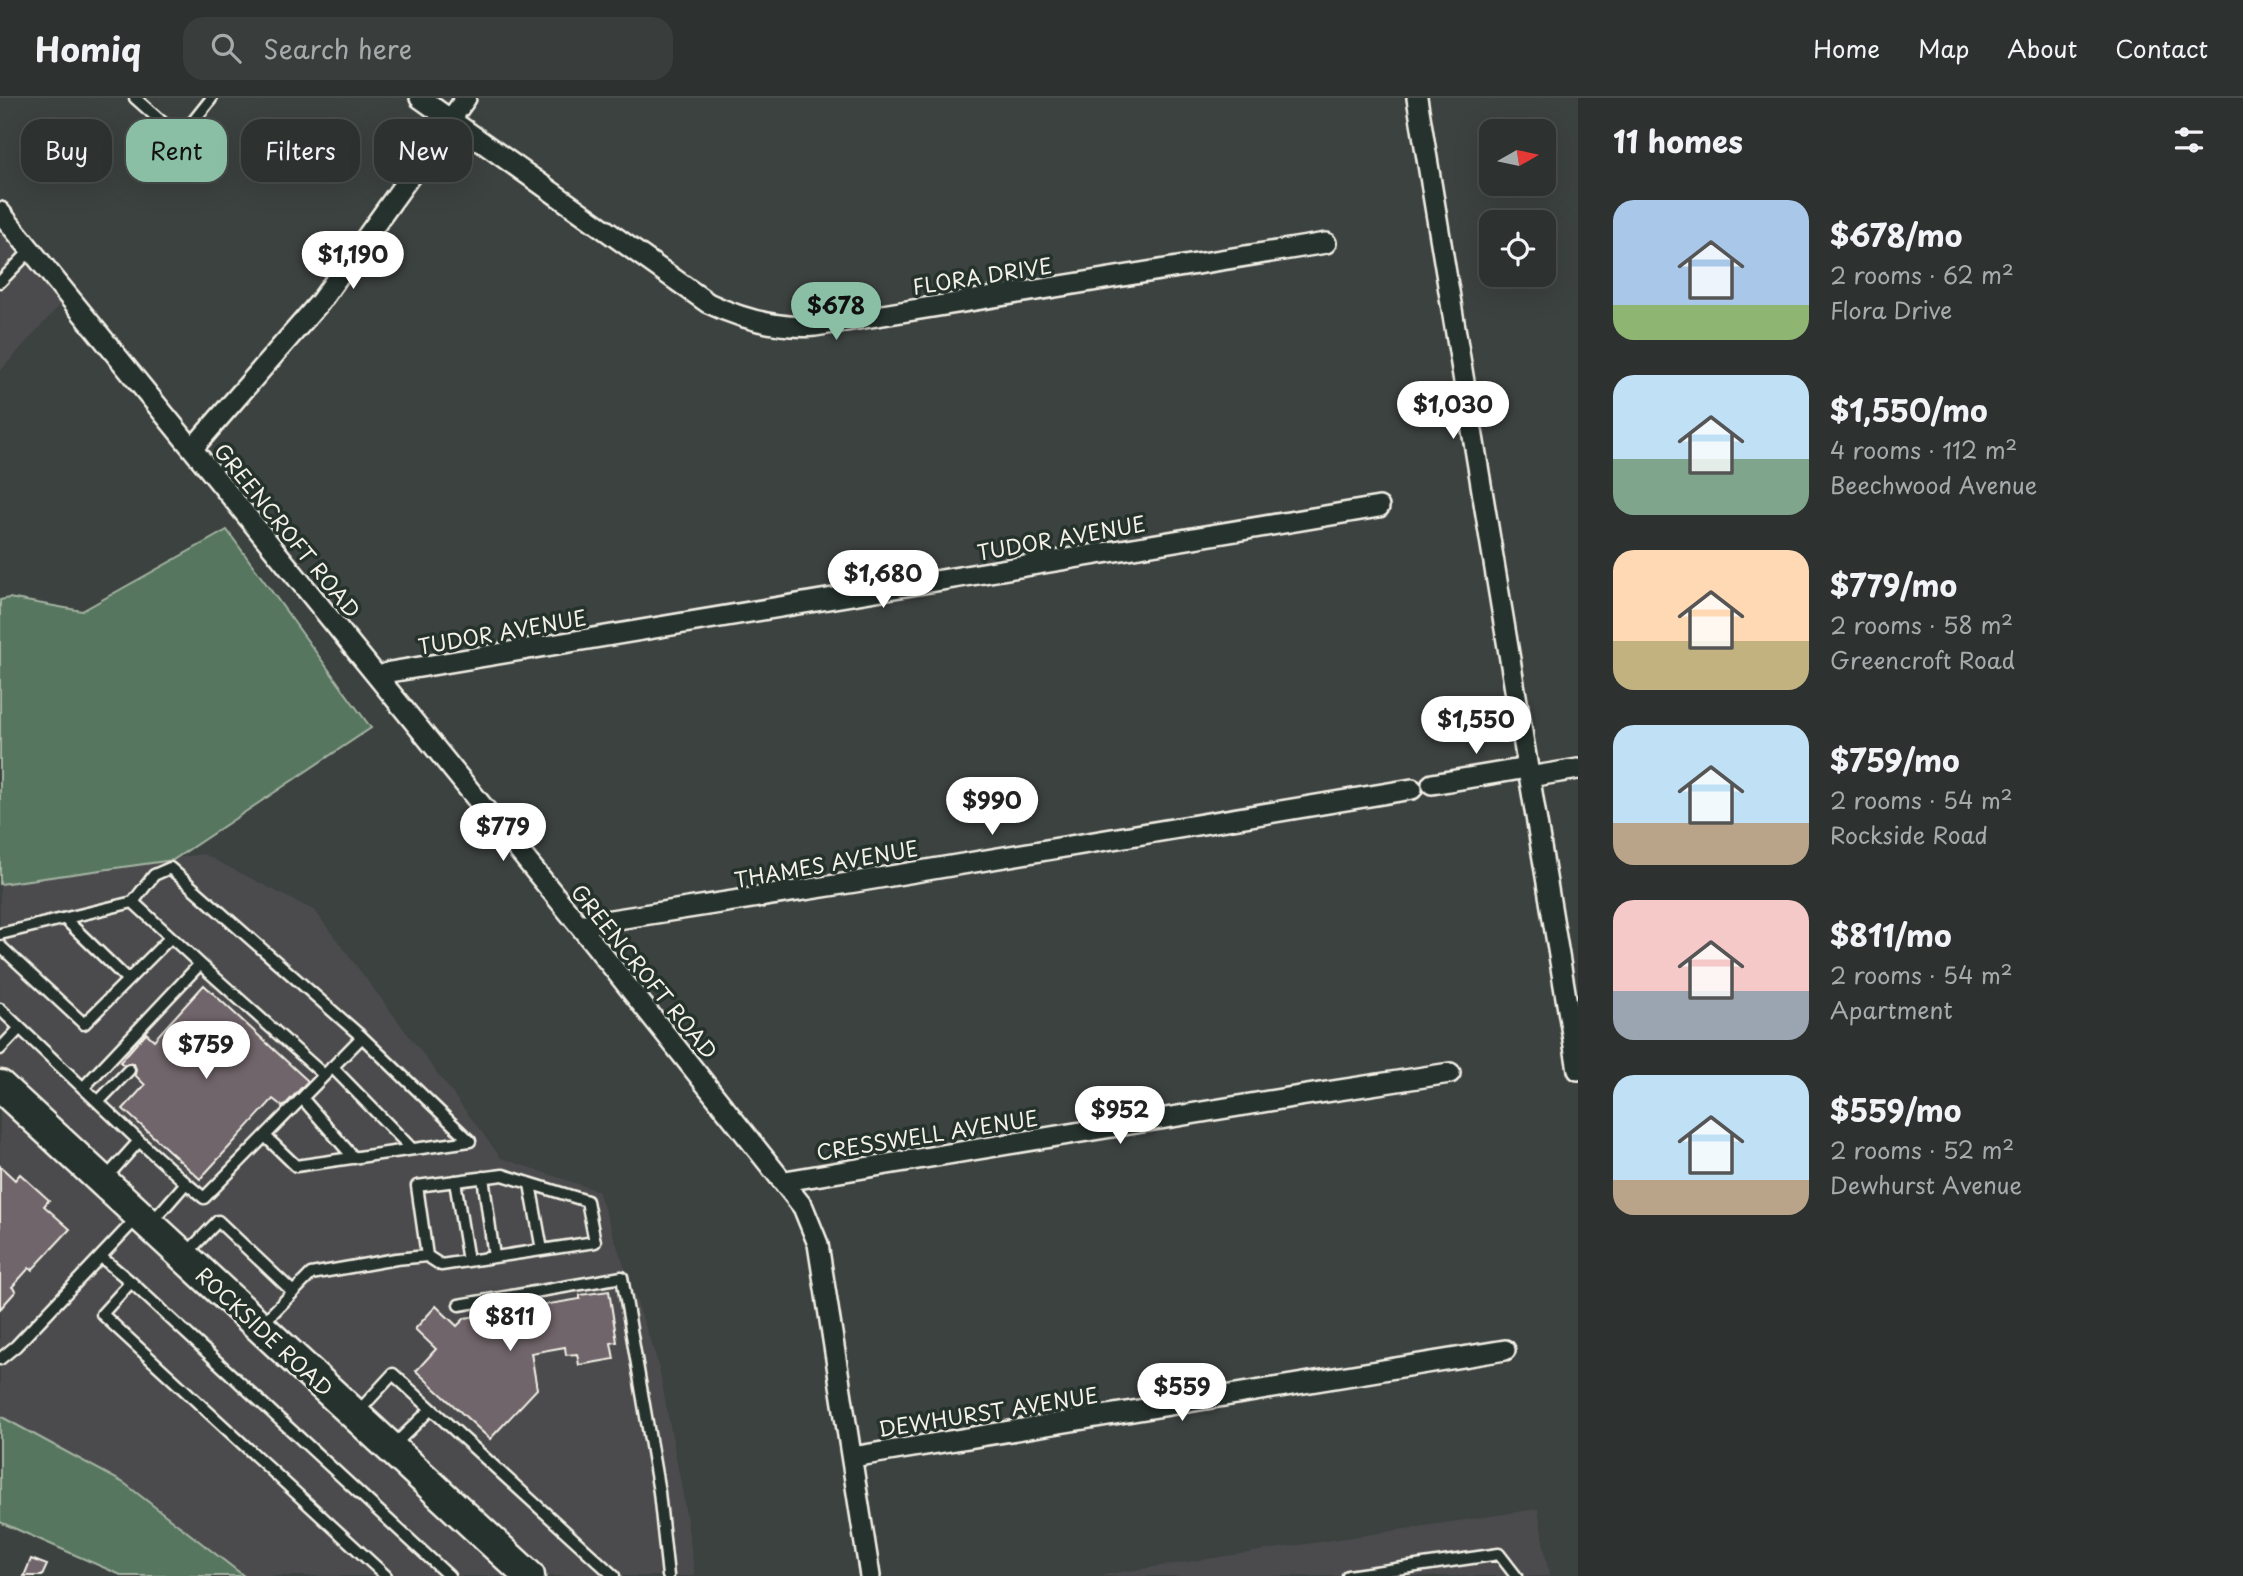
<!DOCTYPE html>
<meta charset="utf-8">
<style>
:root{--surface:#2d3230;--page:#393e3c;--text:#f1f3f6;--muted:#a7aaab;--line:#484d4c;--accent:#8abfa5}
body{margin:0;font-family:"Playpen Sans",sans-serif;background:var(--page);color:var(--text);height:100vh;display:flex;flex-direction:column;font-size:26px;white-space:nowrap}
*{box-sizing:border-box;margin:0}
p{font-size:23px;color:var(--muted)}
.icon{flex:none;width:38px;height:38px;fill:none;stroke:currentColor;stroke-width:2;stroke-linecap:round;stroke-linejoin:round}
.map{position:relative;flex:1;overflow:hidden}
.details{display:flex;flex-direction:column;background:var(--surface);width:665px}
.details>*{flex:none}
.hud{position:absolute;left:21px;top:21px;width:665px;height:63px;display:flex;gap:14px}
.needle{width:46px;rotate:81deg}
.fabs{position:absolute;left:1479px;top:21px;display:grid;gap:14px}
.fabs a{display:grid;place-items:center;width:77px;height:77px;border-radius:14px;background:var(--surface);box-shadow:0 7px 28px #0002,0 0 0 2px var(--line);font-size:35px}
.price{position:absolute;translate:-50% -60px;padding:0 16px;border-radius:24px;background:#fff;color:#222;font-size:23px;line-height:46px;filter:drop-shadow(0 2px 4px #0008)}
.price::after{content:'';position:absolute;left:50%;top:42px;width:21px;height:16px;margin-left:-10px;background:inherit;clip-path:polygon(0 0,100% 0,50% 100%)}
.price.on{background:var(--accent);color:#111}
ul{padding:0;list-style:none}
li{display:flex;align-items:center;gap:21px;height:175px;padding:0 35px}
li span{display:grid;place-items:center;flex:none;width:196px;height:140px;border-radius:21px;color:#555}
li>.icon{margin-inline-start:auto}
span .icon{width:84px;height:84px;fill:#fffc;stroke-width:1}
li b{font-size:30px}
h2{display:flex;justify-content:space-between;align-items:center;height:84px;padding:0 35px;font-size:30px}
.pill{padding:0 24px;border-radius:21px;background:var(--surface);box-shadow:0 7px 28px #0002,0 0 0 2px var(--line);font-size:24px;line-height:63px}
.pill.on{background:var(--accent);color:#111}
header{display:flex;align-items:center;gap:42px;box-sizing:border-box;height:98px;padding:0 35px;background:var(--surface);border-bottom:2px solid var(--line)}
header strong{font-size:33px}
nav{display:flex;gap:38px;margin-inline-start:auto;font-size:24px}
.search{width:490px;height:63px;background:var(--page);display:flex;align-items:center;gap:18px;box-sizing:border-box;padding:0 24px;border-radius:21px;color:var(--muted);font-size:26px}
main{display:flex;flex:1;min-height:0}
.map>svg:first-child{display:block}
.built{fill:#4b4c4d}
.green{fill:#56765e;stroke:#a5b4a3;stroke-width:2}
.building{fill:#6f656b;stroke:#f4f1e8;stroke-width:2}
.lines{fill:none;stroke-linecap:round;stroke-linejoin:round}
.service-casing{stroke:#f4f1e8;stroke-width:15}
.minor-casing{stroke:#f4f1e8;stroke-width:24}
.primary-casing{stroke:#f4f1e8;stroke-width:35}
.service{stroke:#26332d;stroke-width:10}
.minor{stroke:#26332d;stroke-width:19}
.primary{stroke:#26332d;stroke-width:30}
.labels{text-anchor:middle;dominant-baseline:central;stroke-width:7;stroke-linejoin:round;paint-order:stroke}
.street-label{font-size:21px;fill:#f4f1e8;stroke:#26332d}
</style>
<header>
<strong>Homiq</strong>
<div class="search"><svg class="icon" aria-label="search" viewBox="0 0 24 24"><circle cx="10" cy="10" r="6"/><path d="M15 15l6 6"/></svg>Search here</div>
<nav><a>Home</a><a>Map</a><a>About</a><a>Contact</a></nav>
</header>
<main>
<div class="map">
<svg width="1578" height="1478" viewBox="0 0 1578 1478">
<rect width="100%" height="100%" fill="#3c4240"/>
<filter id="ink" filterUnits="userSpaceOnUse"><feTurbulence type="fractalNoise" baseFrequency=".0143" numOctaves="2"/><feDisplacementMap in="SourceGraphic" scale="14" xChannelSelector="R" yChannelSelector="G"/><feConvolveMatrix kernelMatrix="1 2 1 2 8 2 1 2 1" color-interpolation-filters="sRGB"/></filter>
<g filter="url(#ink)">
<!-- built -->
<path class="built" d="M0 115 68 198 0 273Z
M203 756 315 813 501 1060 598 1093 658 1265 682 1391 695 1478H244L124 1385 0 1318V785Z
M1538 1411 1549 1478H1095Z"/>
<!-- green -->
<path class="green" d="M227 432 371 630 173 762 0 786V502L9 500 82 513Z
M0 1318 124 1385 244 1478H123L0 1424Z"/>
<!-- building -->
<path class="building" d="M204 887 308 983 283 1009 273 1001 200 1081 123 1011 145 987 135 977 136 971 134 966 128 965 124 967 120 964 146 935 154 942Z
M0 1068 15 1082 20 1076 49 1102 44 1108 70 1131 32 1172 29 1170 12 1189 16 1193 0 1211Z
M609 1193 617 1244 611 1245 614 1261 579 1267 577 1256 566 1257 565 1249 531 1255 537 1291 490 1341 416 1273 436 1251 415 1231 436 1208 457 1228 465 1220 580 1201V1197Z
M31 1461 47 1467 42 1478H24Z"/>
<g class="lines">
<defs>
<path id="service" d="M135 0 180 40 211 1
M0 184 30 153
M0 836 133 804 154 777 170 770 362 939 204 1100 186 1085
M0 848 84 926 128 882 65 821
M200 866 324 977
M128 882 171 839
M0 911 139 1043
M0 951 20 930
M332 969 412 1051
M83 990 200 866 133 804
M302 1000 354 1060
M98 1004 129 972
M265 1038 296 1068 470 1043 362 939
M483 1079 494 1159
M104 1082 139 1043 186 1085 152 1124
M455 1083 468 1163
M530 1086 542 1152
M187 1155 218 1123 292 1193
M101 1159 131 1184 449 1478
M131 1184 102 1216 386 1478
M459 1207 622 1179 659 1394 668 1478
M263 1225 311 1176 396 1161 427 1158 441 1167 595 1144 587 1103 503 1077 417 1088 427 1158
M0 1261 16 1248 136 1121
M357 1315 393 1276 614 1478
M392 1349 430 1312
M1348 1478 1499 1456 1516 1478"/>
<path id="minor" d="M420 0 708 205C742 221 777 231 815 228L1326 145
M1417 0 1578 972
M0 114 579 827 803 1109 818 1146 870 1478
M193 350 320 204 466 0
M378 579 390 574 1379 409
M1529 679 1578 671
M1432 686 1527 670
M579 827 855 784 1412 691
M785 1083 1287 1000 1450 975
M852 1359 1505 1252"/>
<path id="primary" d="M0 988 529 1478"/>
</defs>
<!-- service casing -->
<use href="#service" class="service-casing"/>
<!-- minor casing -->
<use href="#minor" class="minor-casing"/>
<!-- primary casing -->
<use href="#primary" class="primary-casing"/>
<!-- service -->
<use href="#service" class="service"/>
<!-- minor -->
<use href="#minor" class="minor"/>
<!-- primary -->
<use href="#primary" class="primary"/>
</g>
</g>
<g class="labels">
<!-- street labels -->
<g class="street-label">
<text transform="translate(982 177) rotate(-9)">FLORA DRIVE</text>
<text transform="translate(288 432) rotate(51)">GREENCROFT ROAD</text>
<text transform="translate(1061 439) rotate(-10)">TUDOR AVENUE</text>
<text transform="translate(502 533) rotate(-10)">TUDOR AVENUE</text>
<text transform="translate(826 765) rotate(-10)">THAMES AVENUE</text>
<text transform="translate(645 873) rotate(51)">GREENCROFT ROAD</text>
<text transform="translate(927 1036) rotate(-9)">CRESSWELL AVENUE</text>
<text transform="translate(265 1233) rotate(43)">ROCKSIDE ROAD</text>
<text transform="translate(988 1313) rotate(-9)">DEWHURST AVENUE</text>
</g>
</g>
</svg>
<div class="fabs">
<a><svg class="needle" viewBox="-14 -14 28 28"><path d="M0-13l5 13h-10z" fill="#e53935"/><path d="M0 13l5-13h-10z" fill="#a7aaab"/></svg></a>
<a><svg class="icon" aria-label="locate" viewBox="0 0 24 24"><circle cx="12" cy="12" r="6"/><path d="M12 2v4M12 18v4M2 12h4M18 12h4"/></svg></a>
</div>
<b class="price" style="left:353px;top:193px">$1,190</b>
<b class="price on" style="left:836px;top:244px">$678</b>
<b class="price" style="left:1453px;top:343px">$1,030</b>
<b class="price" style="left:883px;top:512px">$1,680</b>
<b class="price" style="left:1476px;top:658px">$1,550</b>
<b class="price" style="left:992px;top:739px">$990</b>
<b class="price" style="left:503px;top:765px">$779</b>
<b class="price" style="left:206px;top:983px">$759</b>
<b class="price" style="left:1120px;top:1048px">$952</b>
<b class="price" style="left:510px;top:1255px">$811</b>
<b class="price" style="left:1182px;top:1325px">$559</b>
<div class="hud">
<a class="pill">Buy</a>
<a class="pill on">Rent</a>
<a class="pill">Filters</a>
<a class="pill">New</a>
</div>
</div>
<section class="details">
<h2>11 homes<svg class="icon" aria-label="filters" viewBox="0 0 24 24"><path d="M4 7h16M4 17h16"/><circle cx="9" cy="7" r="2"/><circle cx="15" cy="17" r="2"/></svg></h2>
<ul>
<li><span style="background:linear-gradient(#a9c7e8 75%,#8fb573 0)"><svg class="icon" aria-label="home" viewBox="0 0 24 24"><path d="M3 11l9-7 9 7M6 9v11h12V9"/></svg></span><div><b>$678/mo</b><p>2 rooms · 62 m²</p><p>Flora Drive</p></div></li>
<li><span style="background:linear-gradient(#bfe0f5 60%,#7fa58c 0)"><svg class="icon" aria-label="home" viewBox="0 0 24 24"><path d="M3 11l9-7 9 7M6 9v11h12V9"/></svg></span><div><b>$1,550/mo</b><p>4 rooms · 112 m²</p><p>Beechwood Avenue</p></div></li>
<li><span style="background:linear-gradient(#ffd9b3 65%,#c2b280 0)"><svg class="icon" aria-label="home" viewBox="0 0 24 24"><path d="M3 11l9-7 9 7M6 9v11h12V9"/></svg></span><div><b>$779/mo</b><p>2 rooms · 58 m²</p><p>Greencroft Road</p></div></li>
<li><span style="background:linear-gradient(#bfe0f5 70%,#b9a48a 0)"><svg class="icon" aria-label="home" viewBox="0 0 24 24"><path d="M3 11l9-7 9 7M6 9v11h12V9"/></svg></span><div><b>$759/mo</b><p>2 rooms · 54 m²</p><p>Rockside Road</p></div></li>
<li><span style="background:linear-gradient(#f6c9c9 65%,#9aa5b1 0)"><svg class="icon" aria-label="home" viewBox="0 0 24 24"><path d="M3 11l9-7 9 7M6 9v11h12V9"/></svg></span><div><b>$811/mo</b><p>2 rooms · 54 m²</p><p>Apartment</p></div></li>
<li><span style="background:linear-gradient(#bfe0f5 75%,#b9a48a 0)"><svg class="icon" aria-label="home" viewBox="0 0 24 24"><path d="M3 11l9-7 9 7M6 9v11h12V9"/></svg></span><div><b>$559/mo</b><p>2 rooms · 52 m²</p><p>Dewhurst Avenue</p></div></li>
</ul>
</section>
</main>
